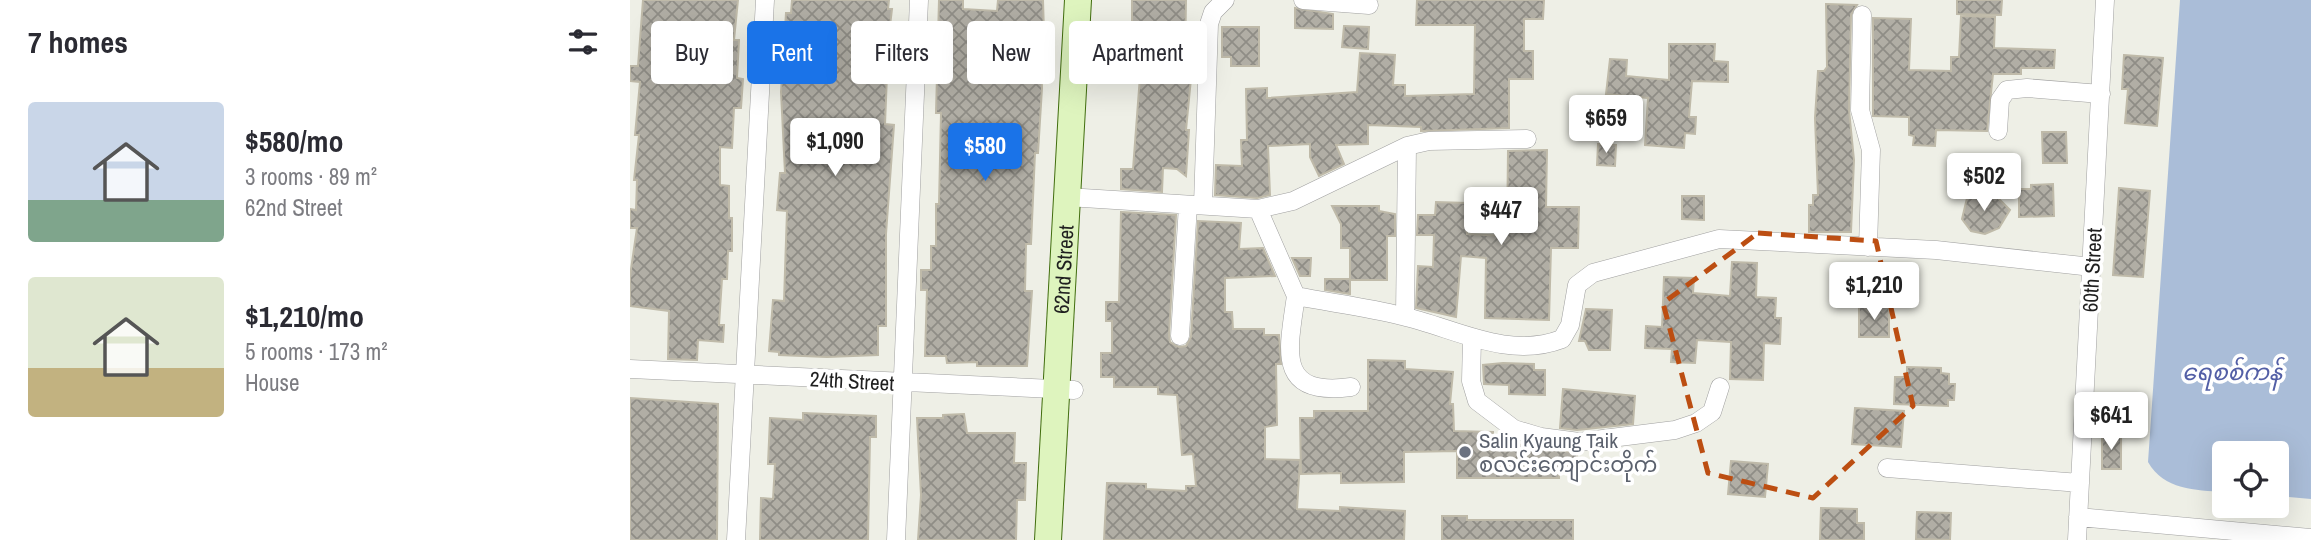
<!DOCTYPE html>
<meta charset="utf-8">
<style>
:root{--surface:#fff;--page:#f7f7f7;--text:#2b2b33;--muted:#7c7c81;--accent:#1a73e8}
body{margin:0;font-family:"Archivo Narrow","Noto Sans Myanmar",sans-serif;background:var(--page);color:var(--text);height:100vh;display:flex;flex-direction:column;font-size:26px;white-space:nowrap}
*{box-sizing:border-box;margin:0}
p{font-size:23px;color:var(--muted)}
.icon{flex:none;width:38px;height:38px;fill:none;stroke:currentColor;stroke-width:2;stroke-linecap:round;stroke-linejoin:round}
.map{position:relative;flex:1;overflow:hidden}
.side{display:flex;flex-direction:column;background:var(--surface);width:630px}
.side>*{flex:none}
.hud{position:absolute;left:21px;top:21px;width:665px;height:63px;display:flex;gap:14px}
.controls{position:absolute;left:1582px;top:441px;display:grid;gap:14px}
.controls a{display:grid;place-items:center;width:77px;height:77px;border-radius:7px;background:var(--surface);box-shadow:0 7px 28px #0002;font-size:35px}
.price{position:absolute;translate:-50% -60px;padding:0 16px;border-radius:7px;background:#fff;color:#222;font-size:23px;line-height:46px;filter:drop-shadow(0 2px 4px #0008)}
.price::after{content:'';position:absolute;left:50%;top:42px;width:21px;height:16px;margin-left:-10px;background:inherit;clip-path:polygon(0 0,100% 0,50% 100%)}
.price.selected{background:var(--accent);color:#fff}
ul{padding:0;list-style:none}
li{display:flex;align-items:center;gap:21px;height:175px;padding:0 28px}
li span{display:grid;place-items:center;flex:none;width:196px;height:140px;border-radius:7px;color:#555}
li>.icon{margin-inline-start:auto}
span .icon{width:84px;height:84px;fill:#fffc;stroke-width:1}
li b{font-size:30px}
h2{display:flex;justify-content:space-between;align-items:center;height:84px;padding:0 28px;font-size:30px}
.tag{padding:0 24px;border-radius:7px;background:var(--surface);box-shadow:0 7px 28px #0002;font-size:24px;line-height:63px}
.tag.selected{background:var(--accent);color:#fff}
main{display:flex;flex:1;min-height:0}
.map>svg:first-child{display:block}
.water{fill:#aabdd8}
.building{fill:url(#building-cross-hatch);stroke:#bfbaa9;stroke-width:2}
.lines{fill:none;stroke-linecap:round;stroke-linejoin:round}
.street-casing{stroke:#a0a0a0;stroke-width:19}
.secondary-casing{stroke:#416d0e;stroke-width:28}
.street{stroke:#fff;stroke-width:18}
.secondary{stroke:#def4be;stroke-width:26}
.marked{fill:none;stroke:#bc4e12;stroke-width:5;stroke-dasharray:14 9;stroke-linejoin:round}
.worship-dot{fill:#6b7280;stroke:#fff;stroke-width:2.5}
.labels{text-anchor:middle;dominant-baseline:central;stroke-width:7;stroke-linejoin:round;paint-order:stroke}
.street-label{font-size:21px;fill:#1f1f1f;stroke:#fff}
.worship-label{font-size:21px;fill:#5b616d;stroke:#fff;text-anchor:start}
.water-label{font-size:23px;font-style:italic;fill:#535fa6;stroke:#fff}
</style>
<main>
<section class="side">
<h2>7 homes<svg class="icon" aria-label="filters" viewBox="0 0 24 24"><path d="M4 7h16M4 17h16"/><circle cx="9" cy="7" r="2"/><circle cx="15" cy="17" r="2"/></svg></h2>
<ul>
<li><span style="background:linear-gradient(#c9d6e8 70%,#7fa58c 0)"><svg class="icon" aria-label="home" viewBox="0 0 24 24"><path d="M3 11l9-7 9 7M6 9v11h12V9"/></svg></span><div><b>$580/mo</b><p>3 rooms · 89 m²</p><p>62nd Street</p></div></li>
<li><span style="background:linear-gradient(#dfe7d0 65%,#c2b280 0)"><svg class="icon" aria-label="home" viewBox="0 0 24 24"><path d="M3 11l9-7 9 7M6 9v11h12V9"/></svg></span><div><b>$1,210/mo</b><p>5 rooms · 173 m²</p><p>House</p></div></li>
</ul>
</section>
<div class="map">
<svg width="1681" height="540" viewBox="0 0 1681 540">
<defs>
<pattern id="building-cross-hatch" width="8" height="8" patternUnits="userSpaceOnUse" patternTransform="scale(1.75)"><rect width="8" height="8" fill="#b1aea5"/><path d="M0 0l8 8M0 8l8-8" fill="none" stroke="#8f8d86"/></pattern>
</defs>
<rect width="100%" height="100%" fill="#eeefe6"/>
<!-- water -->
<path class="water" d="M1550 0H1681V499L1647 496V453H1594V492C1565 490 1534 490 1518 462Z"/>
<!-- building -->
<path class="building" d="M13 0H108L104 40H109L107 78 113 79 111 108H104L102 148 90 147V185L99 186V218H102V251H98L97 279H92L89 325H94L93 342 68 340 67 360 38 359 39 311 0 306V276L7 228H0V209L6 210 7 180H4L9 135H5L10 82 0 81V66H8Z
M162 0H259L258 9H262L259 34H263L262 55 267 56 265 76 257 75 255 124 264 125 256 234V326H248V355L197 357 149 355V352L139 351 143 300 154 301 157 211 147 210 150 173H155L151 92 156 13H161Z
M309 0H333V9L367 11 368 0H413L414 33H408V65H411L412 88 408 153H405L401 244H396L395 291H402L397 366H347V362L317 363 316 356H295L297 290H291V270H301V246H306V204H309L311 113H306Z
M502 0H556L555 58H563L556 130H559L556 176 547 169 533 168 532 192 491 189V169H503L510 76H505V49H502Z
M787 0H914L913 19H894V51H903V79H879V128L791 131V127L738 125V144L706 145 714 164 689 176 680 157V144L638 146 640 195 627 198 585 195 586 165 612 166 611 140H617L616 89 637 88V98L727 92 730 53 765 55 763 85H775V96L844 94 845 25H786Z
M1327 0H1372L1371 15 1327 14Z
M1196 4 1227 5 1221 15 1219 110 1224 160 1221 232H1179V205H1183V195H1188L1185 118 1188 71H1194L1197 67Z
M665 8 703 14V29L665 28Z
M1331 16 1365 17 1364 48 1425 50 1424 68H1391V74H1363L1357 131 1306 130 1305 146 1283 145 1284 136 1279 135V117L1243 116V18L1281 19 1279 70 1321 71V57H1329Z
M714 26 739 27 738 49 712 47Z
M592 27H629V66H601V57H592Z
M1039 44H1085L1084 61 1098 62V82L1062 81 1059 117H1066L1065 134 1055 133 1054 148 1015 145 1018 98 976 94 980 59 997 60 996 76 1039 80Z
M1494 55 1533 58 1527 126 1495 123 1498 89H1492Z
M1412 132H1436L1437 163H1413Z
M968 144 986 145 985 166 967 165Z
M917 150 916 207H949L948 248H921L919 320 855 318 856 258 831 256 826 317 786 308 788 266 803 267 804 235H787L788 215H805L806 202 838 203 837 234 877 236 878 151Z
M1423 184 1424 216 1389 217V189H1401V185Z
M1489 188 1520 191 1513 277 1483 275Z
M1351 192 1365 195 1380 210 1369 228 1355 234 1341 231 1332 219 1337 198Z
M1052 196H1074V220L1052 219Z
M702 206H749V211L765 214V236H757V280H720V294L695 290V279H720V248H711V224Z
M491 212 546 215 539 335 540 342 549 347 556 346 561 337 568 221 611 223 609 249 633 248 645 276 595 278V312H602L603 329H634V335H649L651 364H646L647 425 635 427V459L670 460 667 509 710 511V507L775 511 774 540H474L477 483 516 484V489L556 491V486H566L563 454 552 455 547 395 528 394V387H484V377H471V353H482V321H476V302H489Z
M662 258H681L680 276H670Z
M1102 262 1127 263 1126 297 1146 298 1145 318H1151L1150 344 1134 343 1133 380 1100 379 1101 342 1067 340 1065 363 1041 362 1042 349 1015 348 1016 326 1032 327 1034 277 1064 278 1063 293 1100 296Z
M1229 306H1259V337H1229Z
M956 309 982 310 980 350H959L955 341H949Z
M738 360 775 361V369L823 372 820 404H823L824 431 863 432V444L897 445 947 453 948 473H929V478H827V451L774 452V482L711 483V473L671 474 670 418H684V411H738Z
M873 363 904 364V370H915V395L879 394V385L854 384 853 365Z
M1277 367 1311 368V373L1319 374V384H1325L1324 400H1318V406L1264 404 1265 377H1277Z
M933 389 1005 396 1003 424 947 430 930 428Z
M0 398 88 404 87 540H0Z
M1225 408 1274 411 1271 447 1222 444Z
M173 413 246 416V437H240L238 540H130L131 498 143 499 145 464H138L140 418 173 420Z
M334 414 337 433H385L384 463H396L395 500H387L386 540H288L291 495 287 418H313V415Z
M1472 435 1491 436V469H1472Z
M1101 461 1138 464 1135 497 1098 494Z
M1191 508 1227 509V523H1234V540H1190Z
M1287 512 1321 513 1320 540 1286 539Z
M812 516H837V520H943V540H812Z"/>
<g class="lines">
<defs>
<path id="street" d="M673 0 739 5
M1232 15 1230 110 1241 150 1238 247
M1368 131 1370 100 1377 90 1397 88 1471 94
M437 197 628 209 663 201 777 146 799 141 897 139
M573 204 579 24 583 12 595 0
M628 209 666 296C702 303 737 307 772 316 825 328 877 360 932 339L940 325 947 285 963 273 1089 239 1306 250 1462 267
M666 296C658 351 646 397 721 387
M775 316 777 146
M550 336 558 205
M842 339 841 381 847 401 884 429 911 437 949 442 1045 430 1066 423 1082 412 1090 387
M0 369 444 390
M1257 468 1450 483
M1448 517 1681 538
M106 540 135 0
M266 540 289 0
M1447 540 1475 0"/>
<g id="secondary">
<path id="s1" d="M418 540 448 0"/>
</g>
</defs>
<!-- street casing -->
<use href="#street" class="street-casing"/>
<!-- secondary casing -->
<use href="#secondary" class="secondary-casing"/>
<!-- street -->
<use href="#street" class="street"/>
<!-- secondary -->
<use href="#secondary" class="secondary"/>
</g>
<!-- marked area -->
<path class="marked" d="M1128 233 1246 241 1283 406 1183 498 1078 473 1033 303Z"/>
<!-- markers -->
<circle class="worship-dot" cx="835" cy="452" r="7"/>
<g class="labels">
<!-- street labels -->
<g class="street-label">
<text stroke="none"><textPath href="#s1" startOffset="271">62nd Street</textPath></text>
<text transform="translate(1462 270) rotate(-87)">60th Street</text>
<text transform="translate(222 381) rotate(3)">24th Street</text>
</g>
<!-- worship labels -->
<g class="worship-label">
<text x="849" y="440">Salin Kyaung Taik<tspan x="849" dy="24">စလင်းကျောင်းတိုက်</tspan></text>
</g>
<!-- water labels -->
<g class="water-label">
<text x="1602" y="371">ရေစစ်ကန်</text>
</g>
</g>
</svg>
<div class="controls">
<a><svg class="icon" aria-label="locate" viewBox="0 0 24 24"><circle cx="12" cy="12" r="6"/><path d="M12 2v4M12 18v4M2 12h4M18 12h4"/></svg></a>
</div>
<b class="price" style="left:976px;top:155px">$659</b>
<b class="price" style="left:205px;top:178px">$1,090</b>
<b class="price selected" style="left:355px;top:183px">$580</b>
<b class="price" style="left:1354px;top:213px">$502</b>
<b class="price" style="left:871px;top:247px">$447</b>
<b class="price" style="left:1244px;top:322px">$1,210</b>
<b class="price" style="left:1481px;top:452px">$641</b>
<div class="hud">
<a class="tag">Buy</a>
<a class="tag selected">Rent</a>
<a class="tag">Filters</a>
<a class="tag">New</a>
<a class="tag">Apartment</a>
</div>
</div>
</main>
